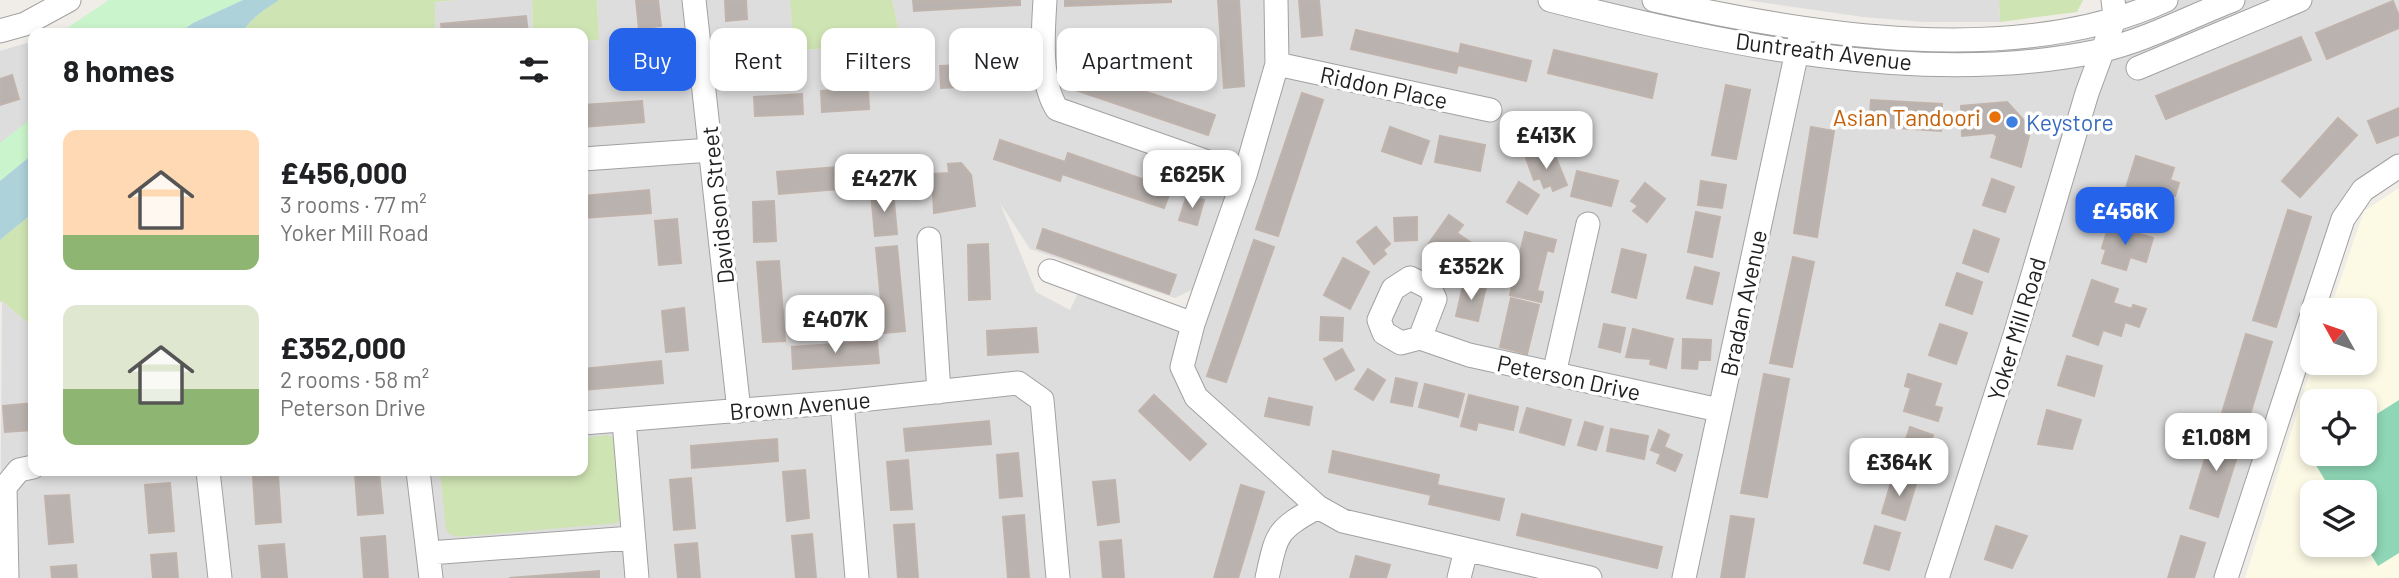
<!DOCTYPE html>
<meta charset="utf-8">
<style>
:root{--surface:#fff;--page:#f2f2f2;--text:#202124;--muted:#757577;--accent:#2563eb}
body{margin:0;font-family:Barlow,sans-serif;background:var(--page);color:var(--text);height:100vh;display:flex;flex-direction:column;font-size:26px;white-space:nowrap}
*{box-sizing:border-box;margin:0}
p{font-size:23px;color:var(--muted)}
.icon{flex:none;width:38px;height:38px;fill:none;stroke:currentColor;stroke-width:2;stroke-linecap:round;stroke-linejoin:round}
.map{position:relative;flex:1;overflow:hidden}
.side{position:absolute;left:28px;top:28px;width:560px;height:448px;display:flex;flex-direction:column;background:var(--surface);border-radius:14px;box-shadow:0 4px 10px #0003}
.side>*{flex:none}
.top-card{position:absolute;left:609px;top:28px;width:665px;height:63px;display:flex;gap:14px}
.needle{width:46px;rotate:310deg}
.tools{position:absolute;left:2300px;top:298px;display:grid;gap:14px}
.tools a{display:grid;place-items:center;width:77px;height:77px;border-radius:14px;background:var(--surface);box-shadow:0 4px 10px #0003;font-size:35px}
.price{position:absolute;translate:-50% -60px;padding:0 16px;border-radius:14px;background:#fff;color:#222;font-size:23px;line-height:46px;filter:drop-shadow(0 2px 4px #0008)}
.price::after{content:'';position:absolute;left:50%;top:42px;width:21px;height:16px;margin-left:-10px;background:inherit;clip-path:polygon(0 0,100% 0,50% 100%)}
.price.selected{background:var(--accent);color:#fff}
ul{padding:0;list-style:none}
li{display:flex;align-items:center;gap:21px;height:175px;padding:0 35px}
li span{display:grid;place-items:center;flex:none;width:196px;height:140px;border-radius:14px;color:#555}
li>.icon{margin-inline-start:auto}
span .icon{width:84px;height:84px;fill:#fffc;stroke-width:1}
li b{font-size:30px}
h2{display:flex;justify-content:space-between;align-items:center;height:84px;padding:0 35px;font-size:30px}
.chip{padding:0 24px;border-radius:14px;background:var(--surface);box-shadow:0 4px 10px #0003;font-size:24px;line-height:63px}
.chip.selected{background:var(--accent);color:#fff}
.map>svg:first-child{display:block}
.residential{fill:#dedddd}
.education{fill:#fcfae5;fill-rule:evenodd}
.grass{fill:#cfe4b3}
.park{fill:#caf4cb}
.pitch{fill:#8ed6b5}
.water{fill:#add2d9}
.building{fill:#b9b2ae;stroke:#c0b3ac;stroke-width:2}
.lines{fill:none;stroke-linecap:round;stroke-linejoin:round}
.minor-casing{stroke:#a1a1a1;stroke-width:25}
.minor{stroke:#fff;stroke-width:23}
.food-dot{fill:#e8710a;stroke:#fff;stroke-width:2.5}
.shop-dot{fill:#3f7fe0;stroke:#fff;stroke-width:2.5}
.labels{text-anchor:middle;dominant-baseline:central;stroke-width:7;stroke-linejoin:round;paint-order:stroke}
.street-label{font-size:23px;fill:#202020;stroke:#fff}
.food-label{font-size:23px;fill:#c56008;stroke:#fff;text-anchor:end}
.shop-label{font-size:23px;fill:#366cbe;stroke:#fff;text-anchor:start}
</style>
<div class="map">
<svg width="2399" height="578" viewBox="0 0 2399 578">
<rect width="100%" height="100%" fill="#f0ede8"/>
<!-- residential -->
<path class="residential" d="M458 0H532L533 33H435V2Z
M597 0H790L795 51 901 41 892 0H1036L1041 102 1047 116 1216 175 1228 195 1196 288 1175 298 1030 249 1000 203 1036 292 1070 310 1083 283 1193 324 1245 176 1057 109 1045 0H1654L1909 39 2115 17 2113 0H2399V166L2363 190 2226 578H0L2 301 33 327V471H583V41L599 40Z
M1746 0H1999L2000 22H1924L1863 17Z
M33 41V118L0 145V51Z"/>
<!-- education -->
<path class="education" d="M2399 188V578H2245L2313 362H2364V310H2330L2364 211ZM2312 401H2364V453H2312ZM2312 492H2364V544H2312Z"/>
<!-- grass -->
<path class="grass" d="M279 0H458L435 2V33H241C255 15 260 13 279 0Z
M532 0H597L599 40 583 41V33H533Z
M790 0H892L901 41 794 51Z
M1999 0H2083L2077 12 2000 22Z
M33 213V327L2 301 0 303V240Z
M607 435 616 439 625 514 618 523 458 537 449 534 446 529 440 471H583V438Z"/>
<!-- park -->
<path class="park" d="M109 0H243L193 23 179 33H66L64 30Z
M33 117V154L0 181V143Z"/>
<!-- pitch -->
<path class="pitch" d="M2399 400V553L2378 566 2364 543V492H2332L2310 455 2364 453V422Z"/>
<!-- water -->
<path class="water" d="M243 0H279C260 13 255 15 241 33H179L193 23Z
M33 154V213L0 240V181Z"/>
<!-- building -->
<path class="building" d="M636 0H658L661 26 639 29Z
M725 0H746L747 19 726 21Z
M913 0H1020V5L914 11Z
M1065 0H1171V2L1065 6Z
M1218 0H1239L1244 86 1224 88Z
M1299 0H1319L1322 35 1302 37Z
M2393 1 2399 16V28L2327 59 2316 33Z
M526 16 528 33H442L441 24Z
M1356 30 1459 54 1461 44 1531 61 1526 81 1458 65 1456 73 1351 49Z
M751 37 754 79 733 81 730 38Z
M2301 37 2311 60 2166 119 2156 96Z
M662 44 665 84 642 86 639 45Z
M1554 50 1657 74 1652 98 1548 73Z
M1023 62 1024 84 941 88 940 66Z
M1079 69 1215 115 1208 135 1072 89Z
M12 75 19 99 0 105V79Z
M1726 85 1750 90 1736 159 1712 155Z
M868 88 869 109 822 112 821 91Z
M1302 93 1323 100 1278 236 1256 229Z
M802 94 803 114 755 116 754 97Z
M1871 100 1942 104 1941 131 1869 126Z
M642 101 644 122 583 127V105Z
M2007 102 2031 128 2021 167 1991 157 1997 136 1993 133 1962 136 1961 106Z
M2399 108V135L2377 143 2368 121Z
M2338 118 2357 135 2300 197 2282 181Z
M1390 127 1429 141 1421 164 1382 151Z
M1811 127 1834 131 1817 237 1794 233Z
M1440 136 1485 145 1480 171 1435 162Z
M1000 140 1065 162 1068 153 1171 189 1164 208 1062 174 1060 181 994 159Z
M1542 151 1547 162 1556 158 1567 185 1553 191 1551 185 1544 188 1540 178 1534 180 1526 158Z
M2136 156 2174 168 2170 180 2179 183 2175 196 2164 193 2160 205 2124 194Z
M961 163 971 175 975 206 934 213 932 174 949 173 948 164Z
M862 165 864 187 779 194 777 172Z
M1577 171 1618 181 1611 206 1571 196Z
M1992 179 2014 187 2005 212 1983 205Z
M1701 181 1726 185 1722 208 1698 205Z
M1519 182 1539 195 1527 214 1507 202Z
M1645 183 1665 199 1647 222 1633 211 1638 206 1631 201Z
M649 190 651 213 583 218V196Z
M893 191 897 234 875 236 871 193Z
M1187 195 1204 200 1197 225 1179 220Z
M774 201 776 241 754 242 753 202Z
M2288 210 2311 217 2276 327 2253 320Z
M1696 212 1720 217 1712 257 1688 252Z
M1449 215 1463 225 1457 233 1476 246 1460 270 1447 261 1450 257 1427 246Z
M1417 217V240L1395 241 1394 218Z
M677 219 681 263 659 265 655 221Z
M2109 225 2153 238 2146 262 2130 257 2126 270 2102 263 2106 250 2102 248Z
M1376 227 1390 244 1383 250 1386 254 1374 264 1357 242Z
M1043 229 1176 275 1169 294 1037 248Z
M1974 230 1999 239 1988 272 1963 263Z
M1525 232 1556 240 1553 252 1547 250 1537 291 1543 292 1541 302 1510 295Z
M1254 240 1274 247 1226 382 1207 376Z
M988 244 990 299 969 300 968 245Z
M897 246 905 331 884 333 876 248Z
M1622 249 1646 255 1636 298 1612 292Z
M1793 257 1814 262 1792 367 1770 363Z
M1343 258 1369 272 1350 309 1324 295Z
M779 261 785 341 763 342 757 262Z
M1695 267 1719 273 1712 304 1687 298Z
M1957 273 1982 282 1972 314 1946 305Z
M2092 280 2118 289 2113 303 2132 309 2133 305 2146 309 2139 327 2125 322 2121 336 2103 330 2098 345 2073 336Z
M1464 282 1486 287 1478 321 1456 316Z
M1511 298 1539 305 1527 354 1500 347Z
M684 308 688 350 666 352 662 311Z
M1321 317 1343 318 1342 341 1320 340Z
M1604 324 1625 328 1620 352 1599 347Z
M1940 324 1967 333 1956 364 1929 355Z
M1036 328 1038 352 988 355 987 331Z
M1633 329 1673 339 1666 368 1650 364 1651 359 1626 357Z
M2246 334 2272 342 2248 421 2222 413Z
M1683 339 1711 340 1710 360H1698L1697 369 1682 368Z
M877 341 879 363 793 369 792 347Z
M1342 349 1354 370 1336 380 1324 359Z
M2067 356 2102 366 2094 396 2058 385Z
M661 361 663 383 583 390V369Z
M1368 369 1385 380 1373 400 1355 389Z
M1764 374 1789 379 1767 497 1741 493Z
M1908 374 1941 384 1934 406 1942 408 1938 421 1904 411 1911 388 1905 386Z
M1396 378 1417 383 1412 406 1391 402Z
M1425 384 1464 394 1458 417 1419 407Z
M1154 395 1206 444 1190 460 1139 411Z
M1469 395 1518 407 1513 430 1478 422 1476 430 1461 426Z
M1269 398 1312 407 1309 425 1265 416Z
M33 403V430L5 432 3 406Z
M1527 408 1571 420 1564 445 1520 432Z
M2047 410 2081 420 2072 449 2038 444Z
M989 421 991 444 906 451 904 429Z
M1585 422 1603 427 1596 450 1578 445Z
M1910 427 1933 435 1920 472 1898 464Z
M1611 429 1648 436 1644 459 1607 451Z
M2214 429 2243 437 2218 517 2190 508Z
M1659 430 1669 435 1664 447 1682 455 1675 471 1657 463 1661 454 1651 450Z
M777 439 778 461 692 468 691 446Z
M1333 451 1439 475 1437 485 1504 499 1499 520 1429 504 1431 495 1329 472Z
M1018 453 1022 496 1000 498 997 455Z
M908 460 912 509 891 510 887 462Z
M805 470 809 518 787 521 783 472Z
M379 472 383 513 358 515 355 474Z
M278 475 281 522 256 524 253 477Z
M1893 476 1916 484 1905 520 1882 513Z
M691 478 695 528 674 530 670 480Z
M1115 480 1119 522 1098 525 1093 482Z
M170 483 174 531 149 533 145 485Z
M1241 485 1264 492 1238 578H1214Z
M69 495 73 542 49 544 45 496Z
M1522 514 1662 547 1657 568 1517 535Z
M1024 515 1029 578H1008L1003 517Z
M1731 516 1754 519 1744 578H1721Z
M914 524 918 578H898L894 525Z
M1875 526 1900 533 1889 570 1864 563Z
M1996 526 2027 536 2012 568 1985 559Z
M812 534 816 578H796L792 536Z
M385 536 388 578H364L361 538Z
M2181 536 2205 543 2194 578H2168Z
M1121 540 1124 578H1103L1100 542Z
M697 543 700 578H678L675 545Z
M284 544 287 578H262L259 546Z
M176 553 178 578H153L151 555Z
M1356 556 1390 565 1386 578H1350Z
M76 565 77 578H52L51 567Z
M599 571V578H509Z"/>
<g class="lines">
<defs>
<path id="minor" d="M694 0 739 411
M1045 0C1043 33 1039 81 1057 109L1245 175
M1276 0 1277 64 1245 175 1193 324 1182 367 1196 397 1318 507
M1550 0C1720 44 1924 88 2099 51 2145 41 2189 17 2233 0
M1654 0C1808 35 2017 69 2166 0
M0 31 25 24 69 0
M1277 64 1490 110
M2138 68 2300 0
M583 159 711 150
M929 239 939 392
M1050 271 1193 324
M2313 310 2343 219 2363 190 2399 166
M1420 338 1435 299 1430 288 1410 278 1393 289 1379 320 1384 333 1401 343 1420 338 1469 355 1719 410
M1554 374 1588 224
M842 402 857 578
M624 421 637 578
M583 423 842 402 1018 383 1042 400 1058 578
M208 471 220 578
M418 471 431 578
M429 553 632 538
M7 578 5 487 19 470 33 467
M1267 578C1277 533 1276 530 1318 507L1343 521 1590 578
M1459 578 1466 550
M1684 578 1802 28
M1937 578 2015 335 2087 93 2115 17 2113 0
M2226 578 2312 315"/>
</defs>
<!-- minor casing -->
<use href="#minor" class="minor-casing"/>
<!-- minor -->
<use href="#minor" class="minor"/>
</g>
<!-- markers -->
<circle class="food-dot" cx="1995" cy="117" r="7"/>
<circle class="shop-dot" cx="2012" cy="122" r="7"/>
<g class="labels">
<!-- street labels -->
<g class="street-label">
<text transform="translate(1824 51) rotate(7)">Duntreath Avenue</text>
<text transform="translate(1384 87) rotate(12)">Riddon Place</text>
<text transform="translate(717 205) rotate(-96)">Davidson Street</text>
<text transform="translate(1743 303) rotate(-78)">Bradan Avenue</text>
<text transform="translate(2016 329) rotate(-73)">Yoker Mill Road</text>
<text transform="translate(1569 377) rotate(12)">Peterson Drive</text>
<text transform="translate(800 405) rotate(-5)">Brown Avenue</text>
</g>
<!-- food labels -->
<g class="food-label">
<text x="1981" y="117">Asian Tandoori</text>
</g>
<!-- shop labels -->
<g class="shop-label">
<text x="2026" y="122">Keystore</text>
</g>
</g>
</svg>
<div class="tools">
<a><svg class="needle" viewBox="-14 -14 28 28"><path d="M0-13l5 13h-10z" fill="#e53935"/><path d="M0 13l5-13h-10z" fill="#757577"/></svg></a>
<a><svg class="icon" aria-label="locate" viewBox="0 0 24 24"><circle cx="12" cy="12" r="6"/><path d="M12 2v4M12 18v4M2 12h4M18 12h4"/></svg></a>
<a><svg class="icon" aria-label="layers" viewBox="0 0 24 24"><path d="M12 4l9 5-9 5-9-5zM3 14l9 5 9-5"/></svg></a>
</div>
<b class="price" style="left:1546px;top:171px">£413K</b>
<b class="price" style="left:1192px;top:210px">£625K</b>
<b class="price" style="left:884px;top:214px">£427K</b>
<b class="price selected" style="left:2125px;top:247px">£456K</b>
<b class="price" style="left:1471px;top:302px">£352K</b>
<b class="price" style="left:835px;top:355px">£407K</b>
<b class="price" style="left:2216px;top:473px">£1.08M</b>
<b class="price" style="left:1899px;top:498px">£364K</b>
<div class="top-card">
<a class="chip selected">Buy</a>
<a class="chip">Rent</a>
<a class="chip">Filters</a>
<a class="chip">New</a>
<a class="chip">Apartment</a>
</div>
<section class="side">
<h2>8 homes<svg class="icon" aria-label="filters" viewBox="0 0 24 24"><path d="M4 7h16M4 17h16"/><circle cx="9" cy="7" r="2"/><circle cx="15" cy="17" r="2"/></svg></h2>
<ul>
<li><span style="background:linear-gradient(#ffd9b3 75%,#8fb573 0)"><svg class="icon" aria-label="home" viewBox="0 0 24 24"><path d="M3 11l9-7 9 7M6 9v11h12V9"/></svg></span><div><b>£456,000</b><p>3 rooms · 77 m²</p><p>Yoker Mill Road</p></div></li>
<li><span style="background:linear-gradient(#dfe7d0 60%,#8fb573 0)"><svg class="icon" aria-label="home" viewBox="0 0 24 24"><path d="M3 11l9-7 9 7M6 9v11h12V9"/></svg></span><div><b>£352,000</b><p>2 rooms · 58 m²</p><p>Peterson Drive</p></div></li>
</ul>
</section>
</div>
